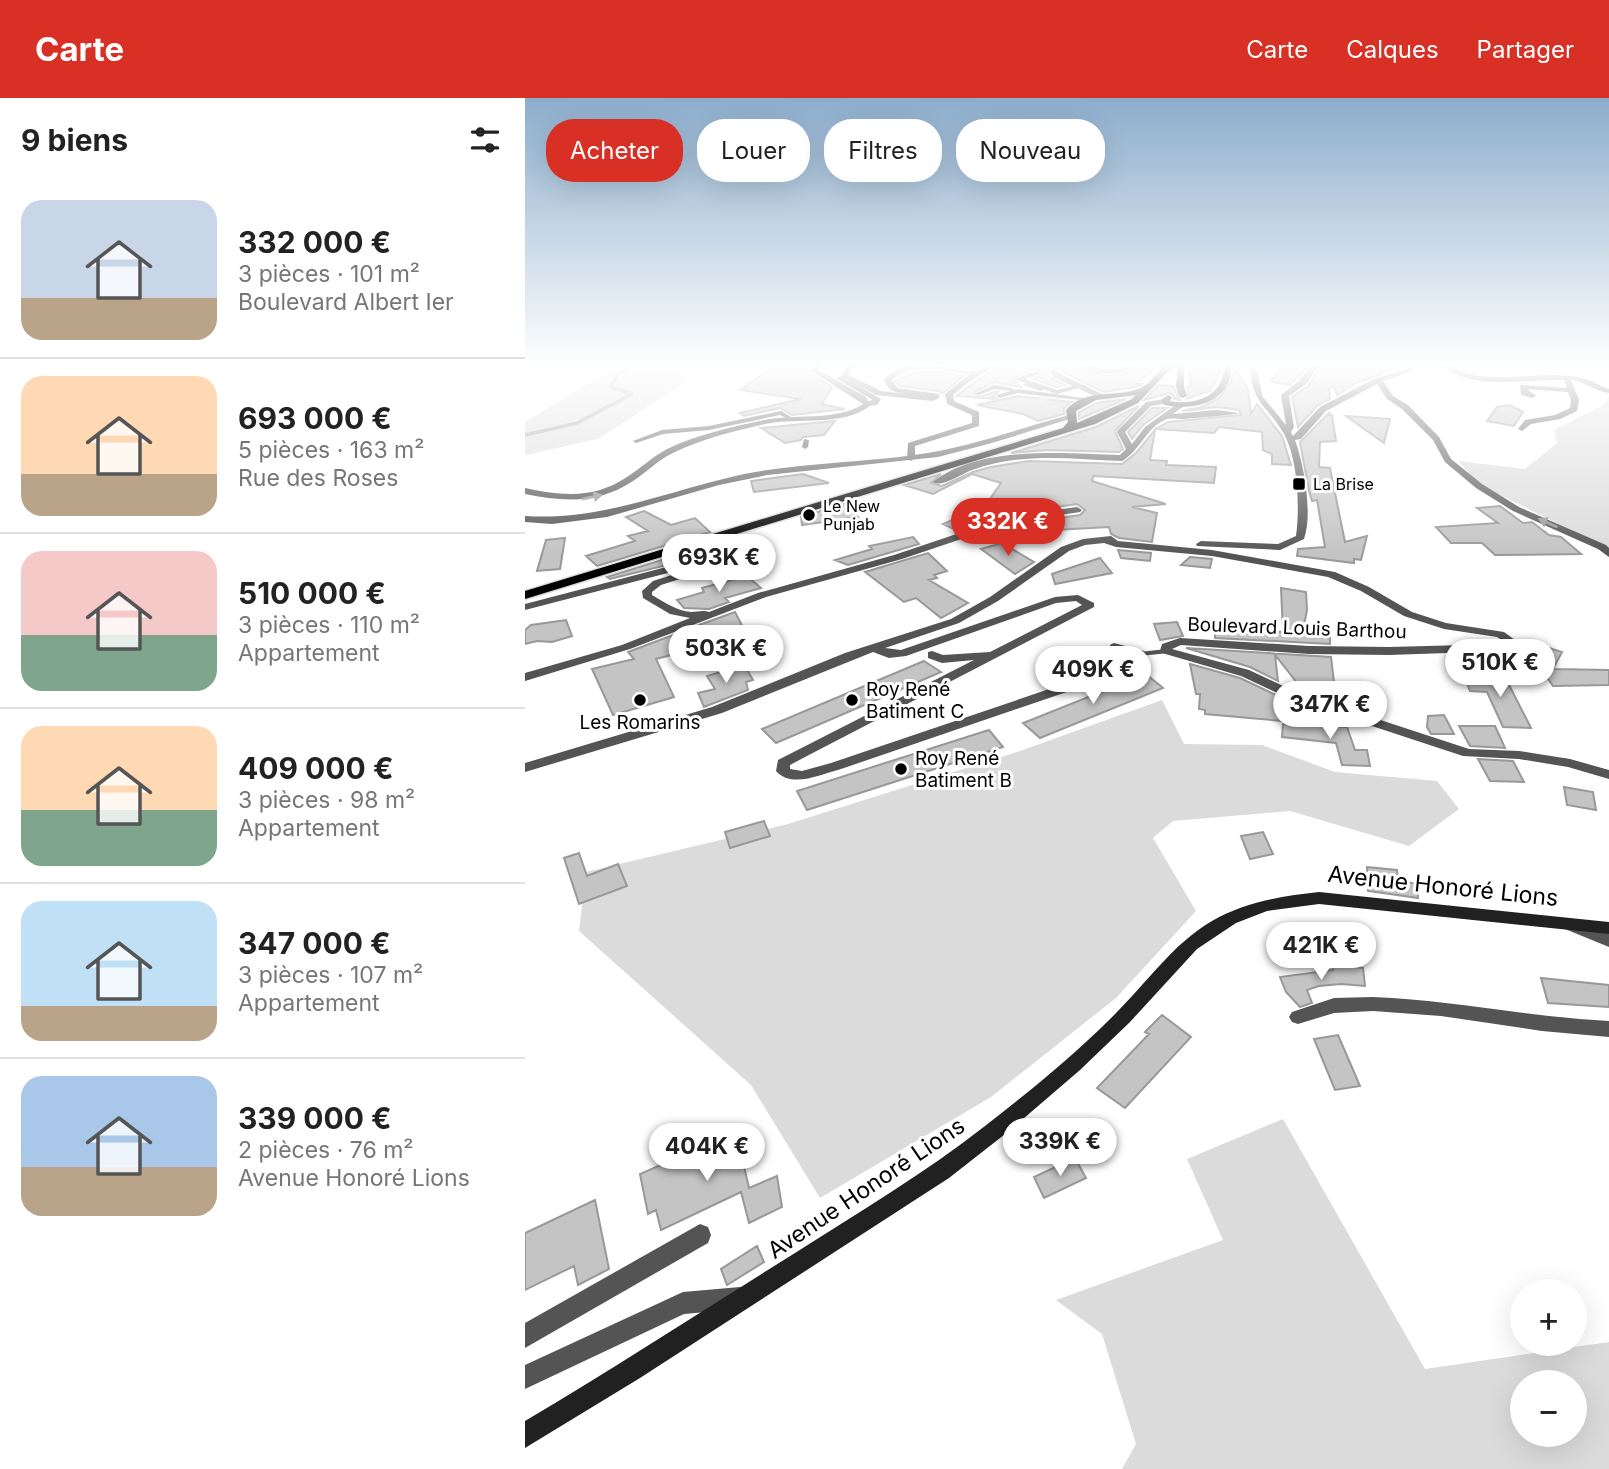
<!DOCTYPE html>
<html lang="fr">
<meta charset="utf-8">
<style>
:root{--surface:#fff;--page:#f6f6f6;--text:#222;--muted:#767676;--line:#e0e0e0;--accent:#d93025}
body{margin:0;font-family:Inter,sans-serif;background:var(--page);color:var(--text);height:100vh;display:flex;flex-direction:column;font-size:26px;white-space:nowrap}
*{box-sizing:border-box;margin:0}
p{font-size:23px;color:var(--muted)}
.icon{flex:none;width:38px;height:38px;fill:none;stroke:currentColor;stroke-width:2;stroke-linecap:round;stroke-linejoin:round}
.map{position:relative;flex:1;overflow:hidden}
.details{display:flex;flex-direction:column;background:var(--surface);width:525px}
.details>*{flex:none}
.top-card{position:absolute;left:21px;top:21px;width:665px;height:63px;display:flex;gap:14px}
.fabs{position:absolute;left:985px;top:1181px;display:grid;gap:14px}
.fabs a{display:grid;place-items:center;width:77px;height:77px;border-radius:50%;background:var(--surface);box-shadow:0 7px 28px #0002;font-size:35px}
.price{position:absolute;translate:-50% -60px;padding:0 16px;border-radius:24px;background:#fff;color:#222;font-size:23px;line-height:46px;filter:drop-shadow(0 2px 4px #0008)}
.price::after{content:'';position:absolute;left:50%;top:42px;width:21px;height:16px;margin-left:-10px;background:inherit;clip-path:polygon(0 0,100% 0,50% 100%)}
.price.on{background:var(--accent);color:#fff}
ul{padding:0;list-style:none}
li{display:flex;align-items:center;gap:21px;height:175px;padding:0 21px}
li+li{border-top:2px solid var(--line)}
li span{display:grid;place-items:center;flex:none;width:196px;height:140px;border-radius:21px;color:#555}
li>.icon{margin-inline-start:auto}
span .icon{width:84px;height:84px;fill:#fffc;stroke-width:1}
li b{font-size:30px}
h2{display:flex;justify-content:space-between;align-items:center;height:84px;padding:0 21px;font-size:30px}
.tag{padding:0 24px;border-radius:28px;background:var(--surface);box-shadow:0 7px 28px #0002;font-size:24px;line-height:63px}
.tag.on{background:var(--accent);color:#fff}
header{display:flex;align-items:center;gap:42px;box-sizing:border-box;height:98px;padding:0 35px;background:var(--accent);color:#fff}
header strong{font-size:33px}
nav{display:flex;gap:38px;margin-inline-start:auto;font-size:24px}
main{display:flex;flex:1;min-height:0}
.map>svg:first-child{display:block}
.green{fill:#dbdbdb;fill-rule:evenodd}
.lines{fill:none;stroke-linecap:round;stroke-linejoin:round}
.stream{stroke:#a2a2a2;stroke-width:3.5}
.building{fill:#c4c4c4;stroke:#989898;stroke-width:2}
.pedestrian-tunnel{stroke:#d9d9d9;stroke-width:8;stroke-dasharray:8 3.5;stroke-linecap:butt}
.primary-casing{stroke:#dbdbdb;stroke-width:3}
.service{fill:#545454;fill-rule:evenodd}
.pedestrian{fill:#545454;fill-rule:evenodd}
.minor{fill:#545454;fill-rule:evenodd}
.tertiary{fill:#545454;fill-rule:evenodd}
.secondary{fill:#212121;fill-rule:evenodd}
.primary{fill:#000;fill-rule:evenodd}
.oneway{fill:#989898}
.poi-dot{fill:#000;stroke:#fff;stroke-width:2.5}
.labels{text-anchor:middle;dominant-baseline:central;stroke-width:6;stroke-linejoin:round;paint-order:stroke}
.far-poi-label{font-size:16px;fill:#000;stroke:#fff;text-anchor:start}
.street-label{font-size:19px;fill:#000;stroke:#fff}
.poi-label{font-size:19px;fill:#000;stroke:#fff;text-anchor:start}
.near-street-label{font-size:23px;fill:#000;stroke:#fff}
</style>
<header>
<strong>Carte</strong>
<nav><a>Carte</a><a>Calques</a><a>Partager</a></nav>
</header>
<main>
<section class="details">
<h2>9 biens<svg class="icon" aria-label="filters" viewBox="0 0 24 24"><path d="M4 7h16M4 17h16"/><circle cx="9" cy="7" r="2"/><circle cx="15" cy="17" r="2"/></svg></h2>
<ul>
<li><span style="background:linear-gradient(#c9d6e8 70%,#b9a48a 0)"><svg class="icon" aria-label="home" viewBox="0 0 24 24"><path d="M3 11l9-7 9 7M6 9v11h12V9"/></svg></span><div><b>332 000 €</b><p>3 pièces · 101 m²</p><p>Boulevard Albert Ier</p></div></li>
<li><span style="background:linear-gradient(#ffd9b3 70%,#b9a48a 0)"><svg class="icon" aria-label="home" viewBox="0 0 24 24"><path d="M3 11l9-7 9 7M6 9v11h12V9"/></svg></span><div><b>693 000 €</b><p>5 pièces · 163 m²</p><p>Rue des Roses</p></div></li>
<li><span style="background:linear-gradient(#f6c9c9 60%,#7fa58c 0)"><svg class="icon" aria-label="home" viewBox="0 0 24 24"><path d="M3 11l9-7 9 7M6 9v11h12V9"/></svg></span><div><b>510 000 €</b><p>3 pièces · 110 m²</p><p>Appartement</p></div></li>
<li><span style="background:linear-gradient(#ffd9b3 60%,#7fa58c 0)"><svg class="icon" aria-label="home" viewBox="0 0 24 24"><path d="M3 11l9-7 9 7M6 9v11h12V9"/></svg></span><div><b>409 000 €</b><p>3 pièces · 98 m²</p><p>Appartement</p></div></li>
<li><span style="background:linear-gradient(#bfe0f5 75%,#b9a48a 0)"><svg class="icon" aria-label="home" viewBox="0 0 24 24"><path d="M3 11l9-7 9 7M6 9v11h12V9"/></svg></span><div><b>347 000 €</b><p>3 pièces · 107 m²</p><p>Appartement</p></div></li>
<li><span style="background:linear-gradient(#a9c7e8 65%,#b9a48a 0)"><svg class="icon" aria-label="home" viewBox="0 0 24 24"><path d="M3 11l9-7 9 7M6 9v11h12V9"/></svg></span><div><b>339 000 €</b><p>2 pièces · 76 m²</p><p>Avenue Honoré Lions</p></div></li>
</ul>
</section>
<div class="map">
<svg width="1084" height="1371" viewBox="0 0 1084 1371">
<rect width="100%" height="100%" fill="#fff"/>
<!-- green -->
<path class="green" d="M81 266H163L156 287 73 341 0 357V324L84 273Z
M1084 298V451L955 387 933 363 1000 371 1032 345 1029 332 1080 306Z
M637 602 659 646 737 647 810 674 912 683 934 711 884 748 765 713 648 723 628 740 671 813 591 900 466 999 295 1100 226 987 54 833 61 774 263 726 495 653Z
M758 1021 900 1271 1084 1244V1371H597L611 1346 577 1236 531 1202 698 1142 662 1061ZM998 1284H1050V1337H998Z"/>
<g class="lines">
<!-- stream -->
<path class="stream" d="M0 337 52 325 107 296 86 289 93 276 108 266"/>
</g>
<!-- building -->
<path class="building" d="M267 266H287V276L307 289 297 306 320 311 267 317 255 310 219 318 215 315 276 301 215 292 249 268Z
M476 266H526L523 276 529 282 540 287 532 289 508 281 516 277 511 271 487 280 496 289 469 284 449 294 455 299 469 294H473L468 298 472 301 431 298Z
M537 266 581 278 598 276 613 269 629 271 611 286H617L615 288 578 294 536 273Z
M757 266H785L765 287 746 284Z
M798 266H873L855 277 833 284 812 297 809 289 804 290 805 301 793 307 773 329 767 299 783 288Z
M664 268H680L681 273H696L685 293 661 301 664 299 662 289H666Z
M393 274H414L439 278 417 296 414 293 374 288 370 283Z
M709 274H712L723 291 726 316 732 306 757 338 766 367 747 366V356L738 352 737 334 694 329 689 335 631 331 643 324 716 317 714 312 692 309 657 313 677 309 694 300 706 284Z
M633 287 648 288 655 302 649 301V298L644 295 619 302Z
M493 298 547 304 539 310V316L513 323 498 316 452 307Z
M601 301 554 321V314L572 305Z
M985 307 998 314 989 328 962 323 972 309Z
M614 308 590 333 598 351 594 354 523 352 486 355 571 329Z
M627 310H642L618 327 607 341 603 334Z
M805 314 802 317H807L811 343 795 344 794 369 805 370 820 444 842 438 836 462 829 461V465L772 458 773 451 800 449 792 402 787 403 784 393 775 344Z
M821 318 865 321 859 345Z
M310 323 299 337 278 339 276 342 260 345 236 330Z
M630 332 625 362 642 363 641 367 691 369 689 385 568 378 567 383 641 406 607 409 632 415 627 444 594 440 586 436 584 429 529 432 461 445 449 440 488 427 555 417 560 412 552 406 482 416 433 433 418 426 460 408 476 385 447 376 408 396 379 387 416 376 406 385 417 388 448 374 466 369 503 363 597 366 611 355Z
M278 376 304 385 229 394 226 383Z
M319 406 333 419 277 427 276 419Z
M975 408 998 425 1007 424 1024 437 1036 439 1056 456 970 457 957 445H926L911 429 973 425 952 410Z
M119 413 146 427 170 420 185 434 72 468 61 458 110 443 103 438 123 433 101 419Z
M388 439 394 446 323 467 310 462 347 451 344 448Z
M40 440 35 471 12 473 21 442Z
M195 444 203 452 85 481 82 479Z
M477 445 509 464 490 476 456 451Z
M593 452 626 455 625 463 596 460Z
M403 455 422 473 409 477 412 480 404 482 443 505 416 520 391 500 379 504 340 474Z
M665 459 687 461 685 470 656 467Z
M575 460 587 475 530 486 527 476Z
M222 478 236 490 200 500 204 504 184 511 159 510 152 502 179 494 177 490Z
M756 490 781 494 782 512 779 528 783 529 784 539 805 540V546L690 540V529L758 534Z
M210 514 222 537 131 561 149 599 88 617 67 571 109 561 103 554 164 531 183 537 174 527Z
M41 522 47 538 27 544 12 543 0 546V532L6 527Z
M652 524 658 538 635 542 629 526Z
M1018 548 1037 554 1028 571 1084 572V587L1028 588 1010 562Z
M661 550 806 559 809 584H814L817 600 794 599 780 595 750 557 753 583 725 569Z
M399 563 416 574 251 645 237 631Z
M665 566 715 580 755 599 757 623 680 616V612L674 611 675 596H671Z
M219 567 228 582 221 584 223 592 179 609 173 595 190 591 182 578Z
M621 576 638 590 515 640 498 625Z
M939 577 980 579 1006 630 978 629 962 594 945 593Z
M919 617 929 636H906L902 629 903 618Z
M758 626 822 629 830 652H842L845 668 817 667 811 645 757 639Z
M934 628H970L980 650 945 648Z
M464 632 478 649 282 712 272 693Z
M953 661 988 663 999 684 965 683Z
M1039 689 1068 694 1071 712 1042 707Z
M239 723 245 738 205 750 200 734Z
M738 734 748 756 725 761 716 738Z
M54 755 62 778 93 766 102 788 54 806 39 760Z
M842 769 872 772 873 782 892 786 893 800 843 793Z
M807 867 838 870 840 888 816 886 794 888 782 892 787 905 775 909 761 894 755 879 808 872Z
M1016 880 1084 887V909L1023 905Z
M637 917 666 939 600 1010 572 990 624 936 620 934Z
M813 937 835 988 810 992 789 941Z
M220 1030 224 1047 215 1051 224 1090 252 1078 257 1109 224 1125 216 1094 136 1132 131 1112 123 1116 115 1076Z
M550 1060 561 1080 519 1100 509 1079Z
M70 1102 84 1171 53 1187 49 1168 0 1192V1135Z
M232 1148 239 1164 202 1187 196 1171Z"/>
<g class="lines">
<!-- pedestrian-tunnel -->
<path class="pedestrian-tunnel" d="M515 300 532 294"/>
<defs>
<path id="primary" d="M641 266 649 267 613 305 570 326 0 501V493L538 330 543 324 541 312C562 289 591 301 616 290 625 286 634 273 641 266ZM611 297 607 301 552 325 551 313 571 302Z"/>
</defs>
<!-- primary casing -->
<use href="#primary" class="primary-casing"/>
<!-- service -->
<path class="service" d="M500 285 518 290 519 291 516 293 498 287Z
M469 287 487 290 489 292 493 291 566 301 563 303 493 295 474 300 471 298 472 297 486 293 469 291 454 297 451 295Z
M256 313 266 319 263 321 255 317 184 332 138 336 111 345 108 343 137 332 184 328Z
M279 341 284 342 283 349 280 351 277 349Z
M641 551 645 553 644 555 615 558 611 556 615 554Z"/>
<!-- pedestrian -->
<path class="pedestrian" d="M512 273 514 276 500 281 532 292 556 286 560 288 532 296 489 281Z"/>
<!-- minor -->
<path class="minor" d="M323 266H329L324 277 356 293 381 296C369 294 364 294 359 282 381 256 420 272 449 273 457 273 465 266 474 266L445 283 428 297 429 303 454 314V328L390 348V360L386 363 382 360 383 345 447 325V317L422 306 420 296 445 276C422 273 384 263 367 282L372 290 414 296V300L407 303 351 297 322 281 356 301 352 307 339 308V304L348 302 310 280 317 278Z
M529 266H535L533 274 536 276 581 298 574 300 530 280 525 274Z
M549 266 588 272 605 266H613C594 280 568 276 549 266Z
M724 266H730L738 299 761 327 756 297 775 282 788 266H795L781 286 764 298 769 329 766 334 768 338 795 309 849 281 883 271 886 266H893L887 273 858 283 868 298 883 307 914 339 926 361 957 386 994 409 1081 447 1084 450V459L1073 451 988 413 951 390 920 364 908 342 877 311 862 301 852 286 801 313 776 341 770 342C779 367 788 416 779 441L755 452 672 448 671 446 676 443 753 446 771 438C775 410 773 361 759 336 741 305 728 309 724 266Z
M913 266C927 266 939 277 954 278 987 282 1021 274 1053 279 1065 280 1073 288 1084 291V295C1070 293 1060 284 1046 282L1054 302 1052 313 1035 321 1006 326 997 333 993 331 1000 322 1030 317 1045 310 1046 302 1043 294 1002 291 1011 298 1007 300 996 297 995 287 1042 290 1039 282C997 281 948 294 913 266Z
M640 301H643V305L626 308 600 334 607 346 620 329 652 306 659 308 648 316 692 312 714 315C710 317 667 320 659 321 654 321 646 320 642 321 622 328 615 353 597 363 546 361 496 354 447 372 436 376 417 390 408 384 454 347 539 355 595 357L601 351 592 334 593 332 621 304Z
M552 409 557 412 555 414 487 424 377 461 241 499 105 551 0 583V575L97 547 165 520 145 516 118 500 117 493 128 483 193 462 0 512V506L191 456 204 458 205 460 202 466 136 487 127 494V497C139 504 152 513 166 514 173 514 177 512 184 514L233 495 369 457 482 419Z
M586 438 593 443 687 452 810 474 844 489 887 514 921 525 979 534 990 542 985 551 981 553 864 557 784 556 656 547 647 551 724 572 773 595 944 651 994 653 1045 661 1084 672V681L1043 669 994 661 938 658 765 601 716 578 637 555 635 553 637 546 655 540 784 548 864 549 977 546 978 543 972 539 919 531 879 518 836 493 803 479 687 458 591 449 579 445 560 447 544 453 473 503 434 525 360 550 376 552 530 499 553 497 569 505V509L280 659 265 667V671L277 673 306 665 607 563 610 560V558L585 551V547L589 545 619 553 622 561 615 569 316 671C296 676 267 691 251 673L253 662 449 562 417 565 403 560V554L407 553 418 557 465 554 557 507 551 503 531 505 381 558 364 560 348 554 197 615 0 674V665L187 609 320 555 426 521 465 499 536 449 558 441Z
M1046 821 1084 836V849L1040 831 1038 827 1040 823Z
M848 899C927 902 1005 919 1084 923V939L1017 933 916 918 848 913 809 915 773 926 767 924 764 919 767 914 809 900Z
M175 1126 183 1129 186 1137 183 1145 0 1250V1225Z
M215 1189 223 1192 226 1200 223 1208 215 1211 159 1216 0 1291V1267L158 1194Z"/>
<!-- tertiary -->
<path class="tertiary" d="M290 266H296L294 272 341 299 345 308C317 329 273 319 240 326 209 333 176 341 148 355 133 362 122 374 108 383 73 406 40 404 0 396V390C38 398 69 401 102 379 116 370 127 359 142 351 171 337 206 329 239 322 267 316 314 323 338 306L288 274Z
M544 317 551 319 467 345 413 359 242 377 194 387 82 419 27 426 0 424V418C79 423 144 392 219 376 275 365 333 365 389 357 442 350 492 331 544 317Z"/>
<!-- secondary -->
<path class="secondary" d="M653 266H659V288L662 298 658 300 654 298 651 288Z
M701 266H707C706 271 706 278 704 283 694 308 662 312 639 307L636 302 643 297 647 299 645 303C663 307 688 302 696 283 698 278 699 272 701 266Z
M794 794 1084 824V836L794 806 742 813 711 825 672 851 605 924 555 972 484 1033 424 1080 115 1280 0 1350V1323C91 1269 180 1211 270 1155 334 1114 400 1075 460 1028 506 992 551 956 592 914 623 883 649 845 687 823 720 804 757 798 794 794Z"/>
<!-- primary -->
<use href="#primary" class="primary"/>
</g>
<!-- one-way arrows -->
<defs><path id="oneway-solid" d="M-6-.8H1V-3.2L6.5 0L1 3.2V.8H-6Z" transform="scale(1.75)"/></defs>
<g class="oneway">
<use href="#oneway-solid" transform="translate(67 399) rotate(-12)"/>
<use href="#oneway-solid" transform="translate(1023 425) rotate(-156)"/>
</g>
<!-- sky -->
<linearGradient id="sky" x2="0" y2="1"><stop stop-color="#8cadcc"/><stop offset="0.58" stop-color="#fff"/><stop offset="1" stop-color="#fff" stop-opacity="0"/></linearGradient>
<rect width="1084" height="458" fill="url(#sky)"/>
<!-- markers -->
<g class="poi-dot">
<rect x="767" y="379" width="14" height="14" rx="3.5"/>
<circle cx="284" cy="417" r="7"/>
<circle cx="115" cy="602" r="7"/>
<circle cx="327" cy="602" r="7"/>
<circle cx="376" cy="671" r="7"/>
</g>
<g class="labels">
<!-- far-poi labels -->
<g class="far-poi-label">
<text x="788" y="386">La Brise</text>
<text x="298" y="408">Le New<tspan x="298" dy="18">Punjab</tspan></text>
</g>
<!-- street labels -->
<g class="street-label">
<text transform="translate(772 530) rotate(2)">Boulevard Louis Barthou</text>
</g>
<!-- poi labels -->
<g class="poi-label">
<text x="341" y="591">Roy René<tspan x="341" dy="22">Batiment C</tspan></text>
<text x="115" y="624" text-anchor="middle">Les Romarins</text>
<text x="390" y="660">Roy René<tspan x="390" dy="22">Batiment B</tspan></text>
</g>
<!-- near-street labels -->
<g class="near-street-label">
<text transform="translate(918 788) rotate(6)">Avenue Honoré Lions</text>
<text transform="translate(341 1090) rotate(-34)">Avenue Honoré Lions</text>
</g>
</g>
</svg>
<div class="fabs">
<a>+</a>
<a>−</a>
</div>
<b class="price on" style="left:483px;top:460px">332K €</b>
<b class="price" style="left:194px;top:496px">693K €</b>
<b class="price" style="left:201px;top:587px">503K €</b>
<b class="price" style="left:975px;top:601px">510K €</b>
<b class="price" style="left:568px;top:608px">409K €</b>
<b class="price" style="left:805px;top:643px">347K €</b>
<b class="price" style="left:796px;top:884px">421K €</b>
<b class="price" style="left:535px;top:1080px">339K €</b>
<b class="price" style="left:182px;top:1085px">404K €</b>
<div class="top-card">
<a class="tag on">Acheter</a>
<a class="tag">Louer</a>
<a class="tag">Filtres</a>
<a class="tag">Nouveau</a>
</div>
</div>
</main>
